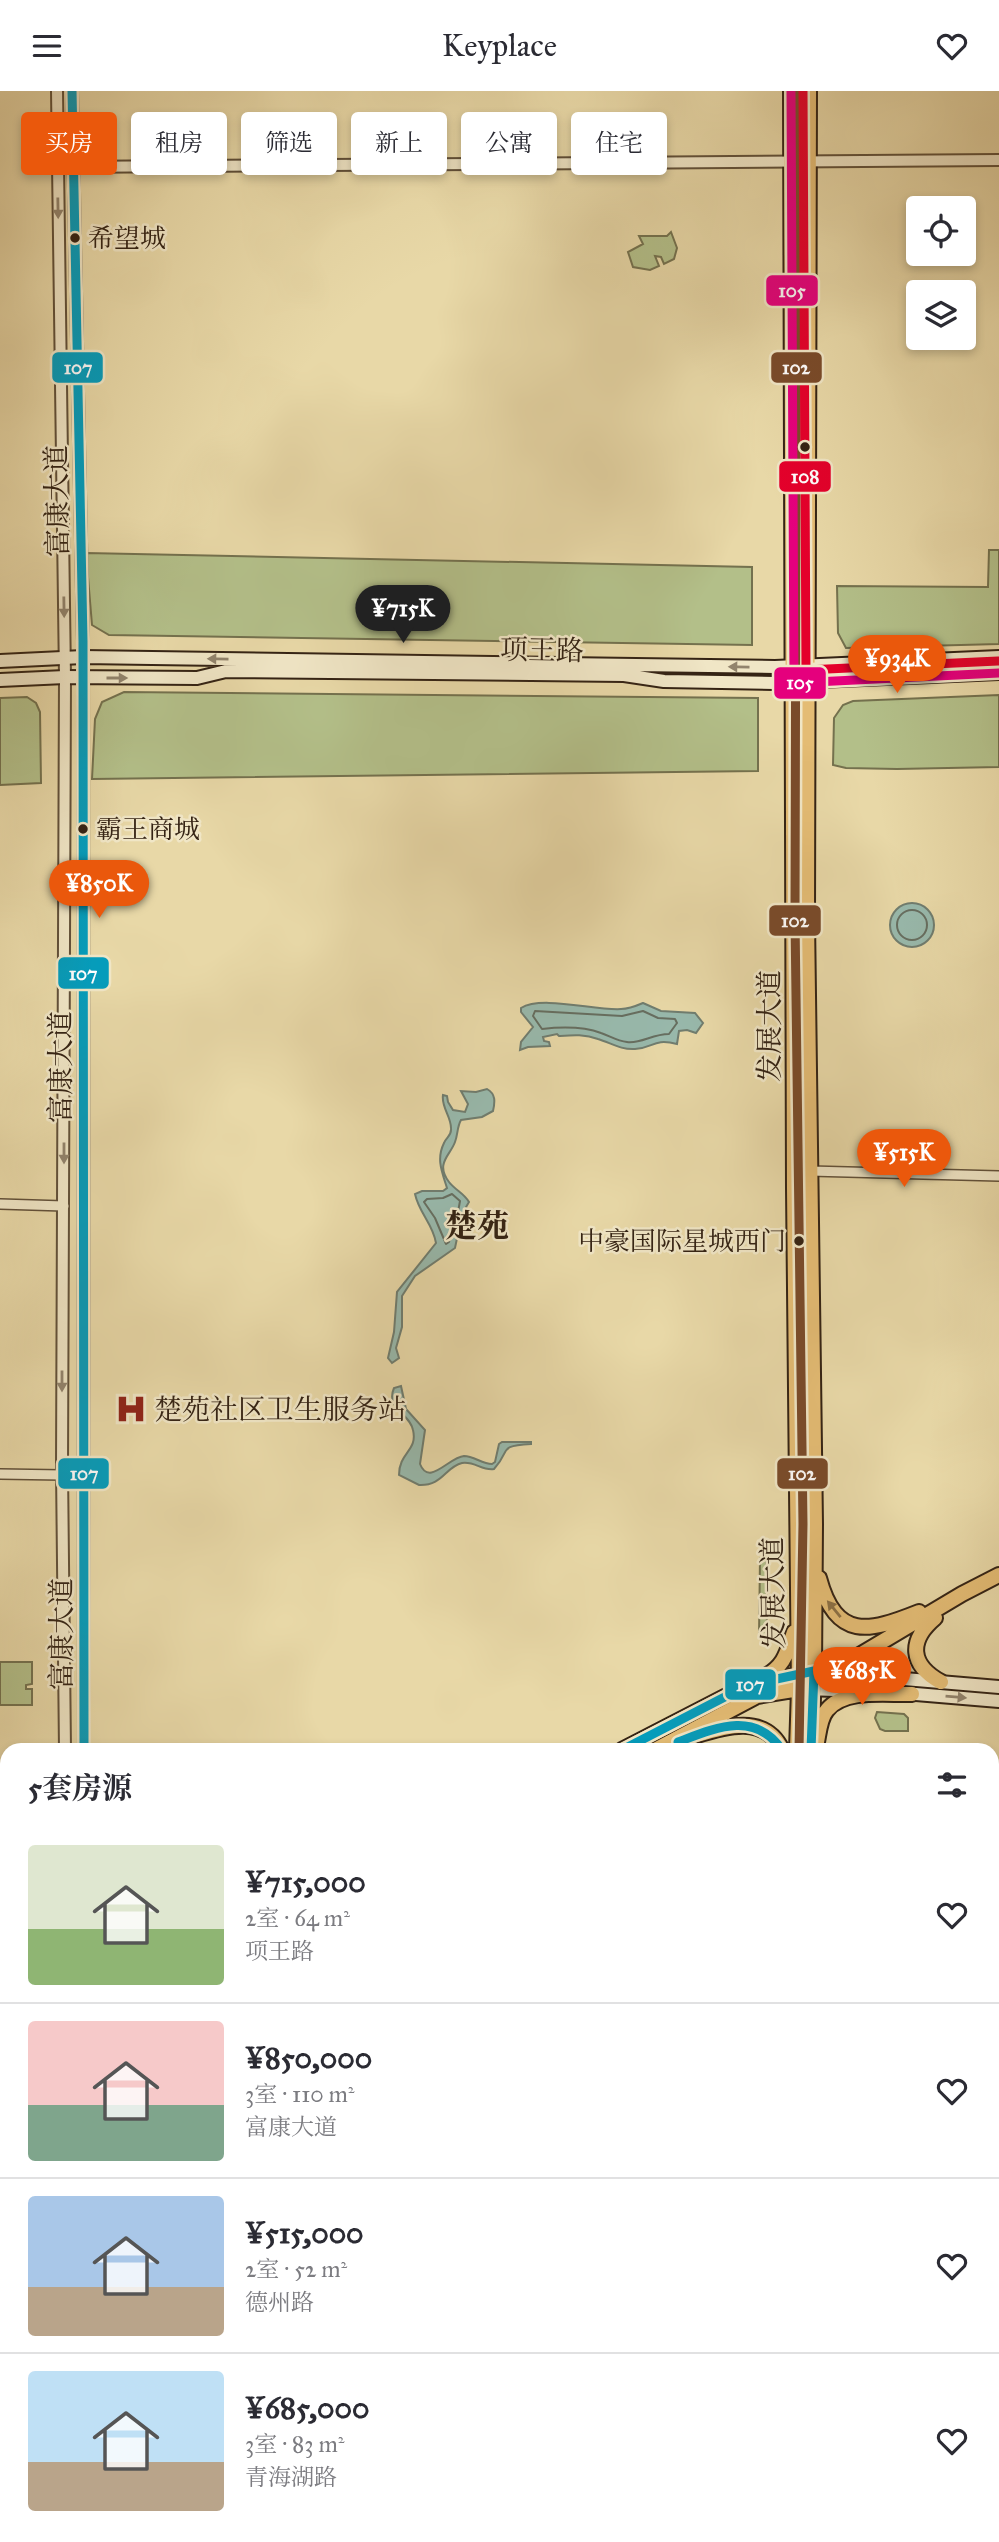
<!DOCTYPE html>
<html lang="zh">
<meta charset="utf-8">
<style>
:root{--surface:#fff;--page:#f2f2f3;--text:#2b2b33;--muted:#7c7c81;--line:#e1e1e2;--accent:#ea580c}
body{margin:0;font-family:"IM FELL Great Primer","Noto Serif SC",serif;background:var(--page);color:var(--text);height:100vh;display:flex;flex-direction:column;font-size:26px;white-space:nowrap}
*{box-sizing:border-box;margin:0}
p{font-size:23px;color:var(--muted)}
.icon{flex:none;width:38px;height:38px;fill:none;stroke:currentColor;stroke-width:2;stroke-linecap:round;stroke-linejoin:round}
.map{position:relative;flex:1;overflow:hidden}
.side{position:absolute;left:0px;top:1652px;width:999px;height:800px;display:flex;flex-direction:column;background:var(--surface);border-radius:21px 21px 0 0;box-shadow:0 4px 10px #0003}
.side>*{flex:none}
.banner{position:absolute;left:21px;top:21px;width:957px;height:63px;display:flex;gap:14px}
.buttons{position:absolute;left:906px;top:105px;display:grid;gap:14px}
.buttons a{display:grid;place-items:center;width:70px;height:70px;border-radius:7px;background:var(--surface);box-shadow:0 4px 10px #0003;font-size:35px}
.price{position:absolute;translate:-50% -60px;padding:0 16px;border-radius:24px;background:var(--accent);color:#fff;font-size:23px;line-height:46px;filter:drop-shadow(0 2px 4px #0008)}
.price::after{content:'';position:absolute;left:50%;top:42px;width:21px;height:16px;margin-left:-10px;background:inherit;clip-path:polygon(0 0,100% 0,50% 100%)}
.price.current{background:#222;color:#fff}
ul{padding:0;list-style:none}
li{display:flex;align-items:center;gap:21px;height:175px;padding:0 28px}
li+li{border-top:2px solid var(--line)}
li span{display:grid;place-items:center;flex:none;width:196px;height:140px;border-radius:7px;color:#555}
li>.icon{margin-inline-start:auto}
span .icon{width:84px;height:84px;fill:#fffc;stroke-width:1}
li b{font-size:30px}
h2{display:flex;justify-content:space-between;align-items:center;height:84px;padding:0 28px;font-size:30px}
.pill{padding:0 24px;border-radius:7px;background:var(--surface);box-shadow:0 4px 10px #0003;font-size:24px;line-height:63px}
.pill.current{background:var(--accent);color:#fff}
header{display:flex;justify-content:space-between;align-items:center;height:91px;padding:0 28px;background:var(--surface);font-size:32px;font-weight:600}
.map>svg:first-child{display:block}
.green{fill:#b3bf89;stroke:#74714e;stroke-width:2}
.water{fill:#98b9ac;stroke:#707d6f;stroke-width:2}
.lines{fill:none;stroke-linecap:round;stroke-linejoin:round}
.shore{stroke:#666e60;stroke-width:2}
.minor-casing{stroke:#615039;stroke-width:12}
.tertiary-casing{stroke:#615039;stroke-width:14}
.secondary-casing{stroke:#342314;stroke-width:16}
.primary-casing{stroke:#342314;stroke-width:18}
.minor{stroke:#f0e6c6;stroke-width:9}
.tertiary{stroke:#f0e6c6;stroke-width:10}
.secondary{stroke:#f0e6c6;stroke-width:12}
.primary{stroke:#e4bc74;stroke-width:14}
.bus-1-casing{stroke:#f0e6c6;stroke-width:14}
.bus-2-casing{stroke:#f0e6c6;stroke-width:14}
.bus-3-casing{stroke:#f0e6c6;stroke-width:14}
.bus-4-casing{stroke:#f0e6c6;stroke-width:14}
.bus-1{stroke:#059cbb;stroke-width:9}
.bus-2{stroke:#7a4b2a;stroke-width:9}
.bus-3{stroke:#e5007d;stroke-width:9}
.bus-4{stroke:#e4002b;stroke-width:9}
.oneway{fill:#92846d}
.oneway2{fill:#8c7044}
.bus-dot{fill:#342314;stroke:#f0e6c6;stroke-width:2.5}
.labels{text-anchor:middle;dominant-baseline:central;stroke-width:5;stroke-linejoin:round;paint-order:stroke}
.bus-label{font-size:26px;fill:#342314;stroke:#f0e6c6;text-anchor:start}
.street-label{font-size:28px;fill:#342314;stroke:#f0e6c6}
.poi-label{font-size:28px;fill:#342314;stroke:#f0e6c6;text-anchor:start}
.quarter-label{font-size:32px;font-weight:bold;fill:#342314;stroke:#f0e6c6}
.line-badge{stroke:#f0e6c6;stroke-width:2.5}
.badge-label{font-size:19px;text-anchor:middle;font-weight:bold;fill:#fff}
</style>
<header><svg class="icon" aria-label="menu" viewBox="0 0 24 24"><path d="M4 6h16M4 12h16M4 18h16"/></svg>Keyplace<svg class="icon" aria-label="heart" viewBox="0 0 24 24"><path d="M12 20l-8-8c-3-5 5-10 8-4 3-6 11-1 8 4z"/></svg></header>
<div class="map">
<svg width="999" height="2451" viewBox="0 0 999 2451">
<rect width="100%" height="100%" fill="#e8d8a7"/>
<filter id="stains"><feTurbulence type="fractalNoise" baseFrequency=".00286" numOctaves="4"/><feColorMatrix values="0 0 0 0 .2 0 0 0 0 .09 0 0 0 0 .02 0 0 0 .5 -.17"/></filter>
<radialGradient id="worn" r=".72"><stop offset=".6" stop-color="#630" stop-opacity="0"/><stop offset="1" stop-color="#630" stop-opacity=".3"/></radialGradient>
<!-- green -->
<path class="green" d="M671 141 677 157 674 168 664 173 661 166 655 165 659 175 650 179 633 176 628 161 643 153 639 145H667Z
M989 459H999V553L846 557 838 542 837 495 988 496Z
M86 462 752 476V554L109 544 92 534Z
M124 601 758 607V680L92 688 95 628 102 611Z
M999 604V676L897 678 846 677 833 674 834 627 843 614 853 610Z
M27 606 36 612 40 621 41 692 0 694V607Z
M760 1467H766L767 1547H759Z
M0 1571H32V1593L26 1594V1598H32V1614H0Z
M877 1621 904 1623 908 1627V1640H885L880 1638 875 1627Z"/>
<!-- water -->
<path class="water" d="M890 834a22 22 0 1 1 44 0a22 22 0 1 1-44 0Z
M643 912 661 920 695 922 703 932 696 942 687 939 679 940 677 953C653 947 654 957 635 958 621 959 611 952 598 948 585 943 573 944 559 945L557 943 543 946 544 950 549 951 550 955 528 956 520 959 521 951 533 936 521 921V917C542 904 596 920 621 918 629 918 636 915 643 912Z
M487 998C496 1003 495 1011 493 1020L482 1026 461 1029C457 1036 458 1043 455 1051 450 1065 435 1072 449 1091 455 1099 464 1102 469 1111L466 1116 469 1123 460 1133 455 1157 415 1185 402 1205V1236L396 1257 399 1267 392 1272 388 1267 394 1241 397 1201 436 1152C433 1133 419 1122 415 1103L422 1100H443L447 1097C442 1081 436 1068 444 1052 446 1046 452 1045 451 1037 451 1025 441 1016 443 1004L447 1005 448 1011 453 1019 465 1021 468 1013 461 1000 476 1001Z
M401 1295 406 1318 425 1339 420 1373C429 1396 449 1366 464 1365 474 1365 482 1373 492 1373L495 1371 499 1353 502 1351H531V1353C496 1355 512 1359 494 1378 482 1380 475 1370 462 1372 445 1376 443 1395 419 1394L399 1384C399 1361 418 1360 413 1339 410 1322 385 1318 394 1297Z"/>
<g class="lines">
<!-- shore -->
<path class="shore" d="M897 834a15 15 0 1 1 30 0a15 15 0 1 1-30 0Z
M535 920 622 925 643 920 658 927 675 928 677 932 669 943C652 943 641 953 627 951 617 950 610 945 601 942 582 935 560 936 542 938L533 925Z
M452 1103 460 1110C458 1124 453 1137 449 1151L446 1153 435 1127 424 1111 427 1108 443 1107Z"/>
<defs>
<path id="minor" d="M810 1080 999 1085
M0 1113 64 1115
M0 1383 62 1384
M0 1728 7 1727
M992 1932 999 1933
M0 2305 7 2306
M7 2319 5 2347 7 2361
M72 2451 73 2445
M296 2451 297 2445
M509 2451 510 2445"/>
<path id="tertiary" d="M57 0 65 586 62 1378 65 1659
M72 0 83 550 84 1659
M67 76 999 69
M992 2095 999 2097
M992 2106 999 2107"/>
<path id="secondary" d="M0 570 83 566 775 576 999 566
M0 589 65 586 197 587 226 580 624 584 664 590 774 592 999 582
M822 1581 999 1596
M806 1598 865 1600
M904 1602 999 1610"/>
<path id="primary" d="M791 0 794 1097 799 1598 797 1659
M809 0 807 829 815 1433 814 1580 811 1659
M819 1487C836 1550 869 1541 919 1521
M935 1527C908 1550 910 1574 941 1591
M764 1586C785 1575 787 1561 794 1541
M694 1645C723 1636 765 1622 782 1659
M817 1651C819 1641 820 1627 827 1619 845 1597 887 1604 912 1603
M622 1659 748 1594 830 1577 858 1565 962 1503 999 1484
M655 1659 757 1605 799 1598
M0 1964 7 1962
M0 1981 7 1978
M760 2451 761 2445
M774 2451V2445"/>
</defs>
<!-- minor casing -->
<use href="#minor" class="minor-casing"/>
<!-- tertiary casing -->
<use href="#tertiary" class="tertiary-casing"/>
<!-- secondary casing -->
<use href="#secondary" class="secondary-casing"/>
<!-- primary casing -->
<use href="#primary" class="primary-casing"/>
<!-- minor -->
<use href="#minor" class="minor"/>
<!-- tertiary -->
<use href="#tertiary" class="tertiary"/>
<!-- secondary -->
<use href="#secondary" class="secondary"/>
<!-- primary -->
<use href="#primary" class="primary"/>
<defs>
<path id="bus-1" d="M72 0 83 550 84 1659
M678 1651C715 1637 755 1619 782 1659
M622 1659 748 1594 814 1580 811 1659"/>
<path id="bus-2" d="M797 0 795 829 803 1433 799 1659"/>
<path id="bus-3" d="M791 0 794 592 999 582"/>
<path id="bus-4" d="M803 0 806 579 998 570"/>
</defs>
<!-- bus-1 casing -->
<use href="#bus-1" class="bus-1-casing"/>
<!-- bus-2 casing -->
<use href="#bus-2" class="bus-2-casing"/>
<!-- bus-3 casing -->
<use href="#bus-3" class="bus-3-casing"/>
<!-- bus-4 casing -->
<use href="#bus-4" class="bus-4-casing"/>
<!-- bus-1 -->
<use href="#bus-1" class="bus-1"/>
<!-- bus-2 -->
<use href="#bus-2" class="bus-2"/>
<!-- bus-3 -->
<use href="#bus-3" class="bus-3"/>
<!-- bus-4 -->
<use href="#bus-4" class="bus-4"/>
</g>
<!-- one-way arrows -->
<defs><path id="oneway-solid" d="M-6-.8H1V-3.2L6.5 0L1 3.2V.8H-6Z" transform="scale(1.75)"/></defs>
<g class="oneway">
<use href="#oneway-solid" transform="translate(58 117) rotate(89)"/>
<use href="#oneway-solid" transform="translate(64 516) rotate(89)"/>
<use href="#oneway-solid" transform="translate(218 568) rotate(-179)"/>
<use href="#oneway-solid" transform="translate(739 576) rotate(-179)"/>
<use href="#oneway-solid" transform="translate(117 587)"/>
<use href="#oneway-solid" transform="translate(64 1062) rotate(90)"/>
<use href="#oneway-solid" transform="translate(62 1290) rotate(90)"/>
<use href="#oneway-solid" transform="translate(956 1606) rotate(5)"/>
</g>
<use class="oneway2" href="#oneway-solid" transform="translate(834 1518) rotate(-129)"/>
<!-- icons -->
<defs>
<symbol id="hospital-bare" viewBox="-9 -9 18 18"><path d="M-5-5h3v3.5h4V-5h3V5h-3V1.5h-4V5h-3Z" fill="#8f2418" stroke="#f0e6c6" stroke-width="2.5" paint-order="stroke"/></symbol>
</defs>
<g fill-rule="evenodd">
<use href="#hospital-bare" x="109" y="1296" width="44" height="44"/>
</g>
<!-- markers -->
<g class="bus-dot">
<circle cx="75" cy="147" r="6"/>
<circle cx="805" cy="356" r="6"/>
<circle cx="83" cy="738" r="6"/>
<circle cx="799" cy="1150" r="6"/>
</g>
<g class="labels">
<!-- bus labels -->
<g class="bus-label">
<text x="88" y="147">希望城</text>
<text x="96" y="738">霸王商城</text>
<text x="786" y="1150" text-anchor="end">中豪国际星城西门</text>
</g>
<!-- street labels -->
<g class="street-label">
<text transform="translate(57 410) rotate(-91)">富康大道</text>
<text transform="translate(542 559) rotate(1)">项王路</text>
<text transform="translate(769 935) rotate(-90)">发展大道</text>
<text transform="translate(60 976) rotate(-90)">富康大道</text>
<text transform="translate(773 1502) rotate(-91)">发展大道</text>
<text transform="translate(61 1543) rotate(-90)">富康大道</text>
</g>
<!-- poi labels -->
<g class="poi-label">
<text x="154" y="1318">楚苑社区卫生服务站</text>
</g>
<!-- quarter labels -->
<g class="quarter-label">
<text x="477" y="1135">楚苑</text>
</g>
</g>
<g class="line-badge">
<rect x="765" y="183" width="54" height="33" rx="7" fill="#e5007d"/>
<rect x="51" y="260" width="53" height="33" rx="7" fill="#059cbb"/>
<rect x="770" y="260" width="53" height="33" rx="7" fill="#7a4b2a"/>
<rect x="778" y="369" width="54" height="33" rx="7" fill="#e4002b"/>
<rect x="773" y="575" width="54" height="34" rx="7" fill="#e5007d"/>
<rect x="768" y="813" width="54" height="33" rx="7" fill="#7a4b2a"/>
<rect x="57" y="865" width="53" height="34" rx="7" fill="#059cbb"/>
<rect x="57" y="1366" width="53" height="33" rx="7" fill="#059cbb"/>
<rect x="776" y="1366" width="53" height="33" rx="7" fill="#7a4b2a"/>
<rect x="724" y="1577" width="53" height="33" rx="7" fill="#059cbb"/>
</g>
<g class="badge-label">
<text x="792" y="206">105</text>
<text x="78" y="283">107</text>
<text x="796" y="283">102</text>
<text x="805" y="392">108</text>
<text x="800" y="598">105</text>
<text x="795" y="836">102</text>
<text x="83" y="889">107</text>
<text x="84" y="1389">107</text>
<text x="802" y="1389">102</text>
<text x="750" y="1600">107</text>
</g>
<rect width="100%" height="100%" filter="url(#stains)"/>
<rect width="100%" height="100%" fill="url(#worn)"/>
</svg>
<div class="buttons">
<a><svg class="icon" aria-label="locate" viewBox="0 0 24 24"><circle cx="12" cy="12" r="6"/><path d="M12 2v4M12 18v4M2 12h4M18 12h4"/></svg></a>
<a><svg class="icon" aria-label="layers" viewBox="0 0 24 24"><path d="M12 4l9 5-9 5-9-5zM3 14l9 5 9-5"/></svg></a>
</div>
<b class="price current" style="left:403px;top:554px">¥715K</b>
<b class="price" style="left:897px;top:604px">¥934K</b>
<b class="price" style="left:99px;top:829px">¥850K</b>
<b class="price" style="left:904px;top:1098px">¥515K</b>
<b class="price" style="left:862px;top:1616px">¥685K</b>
<div class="banner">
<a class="pill current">买房</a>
<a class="pill">租房</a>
<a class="pill">筛选</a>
<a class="pill">新上</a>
<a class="pill">公寓</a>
<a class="pill">住宅</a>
</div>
<section class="side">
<h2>5套房源<svg class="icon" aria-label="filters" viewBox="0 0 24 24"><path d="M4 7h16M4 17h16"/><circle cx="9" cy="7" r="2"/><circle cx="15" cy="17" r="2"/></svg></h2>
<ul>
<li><span style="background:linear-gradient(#dfe7d0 60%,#8fb573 0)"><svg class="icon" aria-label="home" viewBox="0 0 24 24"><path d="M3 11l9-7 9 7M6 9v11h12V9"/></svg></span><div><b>¥715,000</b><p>2室 · 64 m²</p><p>项王路</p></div><svg class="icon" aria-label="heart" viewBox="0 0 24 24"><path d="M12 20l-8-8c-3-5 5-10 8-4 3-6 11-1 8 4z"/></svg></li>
<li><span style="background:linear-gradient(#f6c9c9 60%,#7fa58c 0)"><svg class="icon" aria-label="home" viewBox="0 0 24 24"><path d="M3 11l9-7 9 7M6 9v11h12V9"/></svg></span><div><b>¥850,000</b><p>3室 · 110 m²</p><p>富康大道</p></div><svg class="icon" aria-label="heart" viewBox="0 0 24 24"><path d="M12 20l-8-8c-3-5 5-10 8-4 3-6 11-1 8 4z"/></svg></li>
<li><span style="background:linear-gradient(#a9c7e8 65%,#b9a48a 0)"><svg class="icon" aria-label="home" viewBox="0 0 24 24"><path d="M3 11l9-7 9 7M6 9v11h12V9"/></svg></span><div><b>¥515,000</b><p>2室 · 52 m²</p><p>德州路</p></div><svg class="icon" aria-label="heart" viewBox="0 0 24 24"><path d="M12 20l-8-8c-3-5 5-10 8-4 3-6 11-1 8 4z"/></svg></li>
<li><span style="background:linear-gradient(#bfe0f5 65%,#b9a48a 0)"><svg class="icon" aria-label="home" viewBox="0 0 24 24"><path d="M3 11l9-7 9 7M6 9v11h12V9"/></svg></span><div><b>¥685,000</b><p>3室 · 83 m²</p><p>青海湖路</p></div><svg class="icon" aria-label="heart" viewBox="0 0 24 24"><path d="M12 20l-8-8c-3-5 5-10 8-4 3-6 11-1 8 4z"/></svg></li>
</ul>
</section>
</div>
